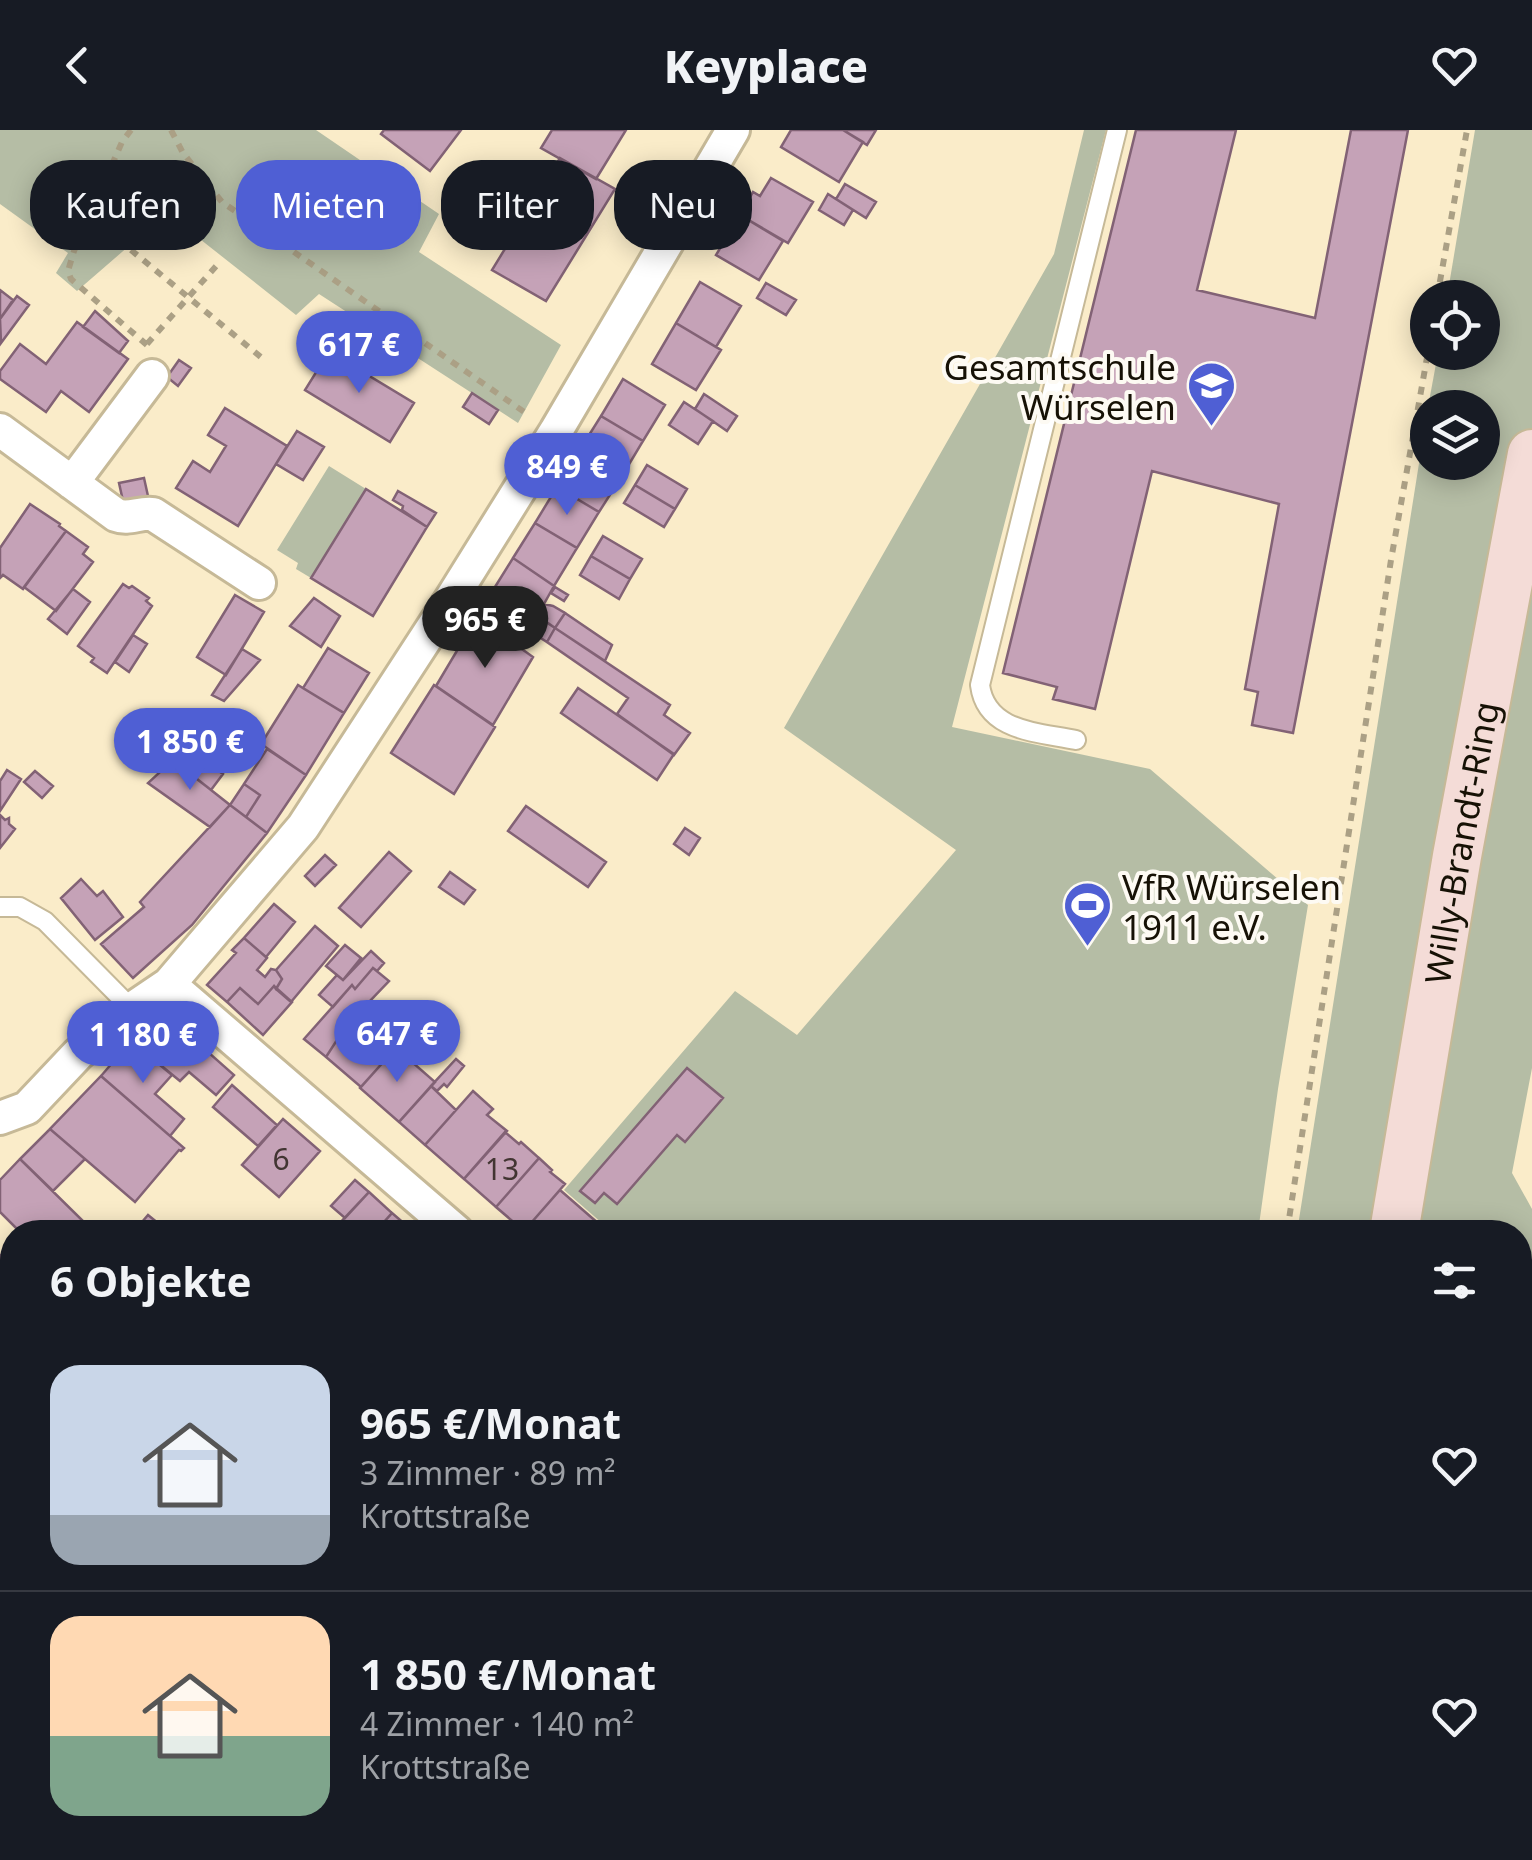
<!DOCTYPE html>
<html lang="de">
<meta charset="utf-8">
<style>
:root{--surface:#171b24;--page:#242831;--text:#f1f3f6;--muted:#9ea1a6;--line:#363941;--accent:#4f5fd4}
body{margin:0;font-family:"Noto Sans",sans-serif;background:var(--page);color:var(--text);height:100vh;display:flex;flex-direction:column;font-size:38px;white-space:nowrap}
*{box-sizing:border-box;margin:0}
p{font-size:32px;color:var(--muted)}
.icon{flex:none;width:55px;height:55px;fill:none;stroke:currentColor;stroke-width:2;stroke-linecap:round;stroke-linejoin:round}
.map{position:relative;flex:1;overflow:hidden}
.side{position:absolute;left:0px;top:1090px;width:1532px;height:640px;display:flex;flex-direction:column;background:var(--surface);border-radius:40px 40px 0 0;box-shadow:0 5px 25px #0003}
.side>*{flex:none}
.top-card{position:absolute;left:30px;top:30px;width:1000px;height:90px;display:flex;gap:20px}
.controls{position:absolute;left:1410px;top:150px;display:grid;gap:20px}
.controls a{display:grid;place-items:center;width:90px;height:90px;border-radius:50%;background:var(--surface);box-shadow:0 5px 25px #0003;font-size:50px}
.price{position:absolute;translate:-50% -85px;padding:0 22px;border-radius:35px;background:var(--accent);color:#fff;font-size:32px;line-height:65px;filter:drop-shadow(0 2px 5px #0008)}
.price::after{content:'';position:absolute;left:50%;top:60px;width:30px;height:22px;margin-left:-15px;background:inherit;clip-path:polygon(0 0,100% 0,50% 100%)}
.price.selected{background:#222;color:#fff}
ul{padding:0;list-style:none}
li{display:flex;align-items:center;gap:30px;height:250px;padding:0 50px}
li+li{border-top:2px solid var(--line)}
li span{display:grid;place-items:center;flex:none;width:280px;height:200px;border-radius:30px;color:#555}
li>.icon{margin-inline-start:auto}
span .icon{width:120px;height:120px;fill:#fffc;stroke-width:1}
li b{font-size:42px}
h2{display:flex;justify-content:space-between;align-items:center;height:120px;padding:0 50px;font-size:42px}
.pill{padding:0 35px;border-radius:40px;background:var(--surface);box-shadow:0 5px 25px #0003;font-size:35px;line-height:90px}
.pill.selected{background:var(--accent);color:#fff}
header{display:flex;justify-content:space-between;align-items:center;height:130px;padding:0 50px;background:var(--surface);font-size:45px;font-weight:800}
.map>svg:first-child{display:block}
.green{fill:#b5bda5}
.building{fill:#c5a2b7;stroke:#826275;stroke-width:2.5}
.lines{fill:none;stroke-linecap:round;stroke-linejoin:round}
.service-casing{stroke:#c6b997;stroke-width:22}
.minor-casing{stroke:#c6b997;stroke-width:38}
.secondary-casing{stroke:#c6b997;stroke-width:52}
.path{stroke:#aba085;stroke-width:6;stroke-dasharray:8 8;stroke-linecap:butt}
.service{stroke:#fff;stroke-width:18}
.minor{stroke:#fff;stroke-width:32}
.secondary{stroke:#f4dcd7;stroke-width:48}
.tree{fill:#85855b}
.labels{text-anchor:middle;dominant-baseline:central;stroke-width:8;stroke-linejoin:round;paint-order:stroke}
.number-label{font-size:30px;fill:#423532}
.poi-label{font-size:35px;fill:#161105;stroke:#fdfaf3;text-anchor:end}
.street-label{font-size:35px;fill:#161105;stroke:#fdfaf3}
</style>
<header><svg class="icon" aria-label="back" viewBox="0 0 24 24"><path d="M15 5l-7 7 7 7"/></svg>Keyplace<svg class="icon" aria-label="heart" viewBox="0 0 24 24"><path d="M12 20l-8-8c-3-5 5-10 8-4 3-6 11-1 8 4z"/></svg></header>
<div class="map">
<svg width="1532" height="1730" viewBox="0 0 1532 1730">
<rect width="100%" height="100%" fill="#faecc9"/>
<!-- green -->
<path class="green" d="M0 0H316L439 84 419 122 561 215 518 293 319 164 296 185 167 83 77 161 56 143 68 123 0 74Z
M1084 0H1106L952 597 1150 639 1308 775 1278 959 1258 1102H608L610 1100 564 1060 735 861 797 905 956 720 784 598 1054 124Z
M1475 0H1532V938L1512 1043 1532 1079V1730H1408L1407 1718H1520V1102H1297L1427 283 1428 332H1482V278L1428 277 1438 223 1482 222V168L1447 167Z
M329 336 366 359 311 448 296 439 298 433 277 420Z
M1186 1718H1392L1389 1730H1183Z"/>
<!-- building -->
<path class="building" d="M384 0H461L430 41 381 4Z
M552 0H626L596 49 541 18Z
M791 0H843L863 12 839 52 781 17Z
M843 0H876L867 15Z
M1136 0H1236L1197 160 1315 188 1351 0H1408L1293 603 1252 595 1258 562 1245 559 1279 374 1152 341 1095 579 1053 569 1057 557 1003 543Z
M560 28 615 59 546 171 492 140 511 109 505 105 535 54 542 58Z
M771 48 813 72 788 113 740 85 753 62 760 66Z
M845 54 876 72 866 88 836 69Z
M828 64 853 80 844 95 819 80Z
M740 85 783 111 759 150 716 125Z
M700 152 741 176 716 217 676 193Z
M766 153 796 170 786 185 757 168Z
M0 160 13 170 0 189Z
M17 166 29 175 1 213 0 189Z
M95 181 128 211 119 223 83 197Z
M77 192 128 229 89 282 61 261 46 282 0 249V241L20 214 46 234Z
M676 193 721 220 696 260 652 234Z
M323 218 337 226 340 220 347 224 343 230 414 273 390 312 305 260 325 228 319 225Z
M179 230 191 238 178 256 167 247Z
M623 249 665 275 643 311 601 286Z
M472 263 498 280 489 294 463 277Z
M704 264 737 286 727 301 695 279Z
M684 272 713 291 698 314 669 295Z
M225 278 287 316 238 396 176 358 193 331 210 342 226 316 208 305Z
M601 286 643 311 622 346 579 321Z
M297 301 324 317 303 350 276 334Z
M579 321 622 346 599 382 557 357Z
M647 335 687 359 675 379 635 355Z
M144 348 148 366 123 371 119 353Z
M635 355 675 379 664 397 624 373Z
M557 357 599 382 577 418 535 393Z
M366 359 427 397 373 486 311 448Z
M398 361 436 383 427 397 402 380 403 376 393 370Z
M30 374 60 394 59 396 66 401 23 459 3 445 0 448V418Z
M535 393 577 418 554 456 513 428Z
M66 401 88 417 83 424 93 432 56 481 24 457Z
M603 406 642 429 630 449 591 426Z
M591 426 630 449 619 469 580 445Z
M513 428 554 456 544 474 553 476 565 483 555 498 495 457Z
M123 454 129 458 132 456 149 468 146 471 152 476 107 543 91 532 94 528 78 516Z
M495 457 555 498 547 512 536 505 531 496 519 516 477 487Z
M555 457 568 465 564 471 551 463Z
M73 459 90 472 67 504 48 489Z
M235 465 264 482 226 545 197 527Z
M314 468 340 486 321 517 290 496Z
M565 483 612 515 605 531 555 498Z
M477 487 533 527 493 595 436 556Z
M555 498 670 575 664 585 690 603 674 625 617 584 628 568 547 512Z
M133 505 147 514 129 542 115 532Z
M328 518 369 543 344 583 303 558Z
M242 519 260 530 224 571 212 565Z
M298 555 344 583 306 645 261 614Z
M434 555 495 597 454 664 391 623Z
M578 558 674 624 657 650 561 583Z
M161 603 177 614 162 634 147 623Z
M190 615 207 628 193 646 176 634Z
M267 619 306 645 267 703 246 687 260 665 244 654Z
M173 630 230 675 210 697 148 653Z
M205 631 223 644 211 660 193 646Z
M7 640 21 649 0 681V651Z
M35 641 53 656 42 668 24 652Z
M244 654 260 665 246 687 230 675Z
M230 675 267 703 192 795 133 848 101 814 144 777 140 772Z
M526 676 606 732 588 757 508 701Z
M0 685 5 690 9 688V694L15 699 0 718Z
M685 698 700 708 689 725 674 714Z
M389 722 411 741 361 797 339 778Z
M325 725 336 735 315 756 305 746Z
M450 742 475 760 464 774 439 757Z
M81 749 97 766 103 761 123 787 95 810 61 768Z
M274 774 295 792 266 827 244 808Z
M315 796 338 816 291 872 276 859 282 849 276 840Z
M244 808 267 828 257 840 265 847 271 839 276 840 282 849 276 859 274 856 258 874 240 858 227 872 207 855 236 823 232 820Z
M345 815 361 828 343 850 326 836Z
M371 821 384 833 377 841 373 838 355 859 352 855 333 877 319 865 337 845 343 850Z
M373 838 389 851 346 896 326 927 304 909 352 855 355 859Z
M274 856 292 872 263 905 227 872 240 858 258 874Z
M364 878 402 911 361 957 326 927 346 896Z
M165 884 234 945 216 965 189 942 180 951 131 911 152 885Z
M131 911 172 945 155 964 184 989 170 1006 101 946Z
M396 918 435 952 399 992 360 958Z
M456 929 464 936 447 957 444 954 437 961 431 956Z
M687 938 723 968 685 1012 677 1005 617 1074 604 1063 595 1073 580 1061Z
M101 946 184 1018 181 1021 179 1020 135 1072 50 999Z
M232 955 277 995 258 1016 213 977Z
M431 956 456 980 425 1015 399 992Z
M473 961 493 979 487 985 507 1001 464 1049 425 1015Z
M283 989 320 1021 279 1067 242 1035Z
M50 999 85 1029 53 1061 20 1029Z
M505 1002 519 1014 521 1012 539 1028 496 1077 464 1049Z
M539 1028 552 1040 550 1042 565 1054 524 1101 496 1077Z
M20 1029 85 1093 76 1102H20L0 1082V1050Z
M355 1050 369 1062 345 1088 331 1076Z
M560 1060 607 1101 605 1102 524 1101Z
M369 1062 392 1083 375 1102H343L336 1097Z
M392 1083 414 1102H375Z
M148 1085 169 1102H155L142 1092Z
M0 1125 12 1136V1159L0 1149 2 1145 0 1143Z
M8 1194 12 1198V1229L4 1240 0 1238V1203Z
M5 1463 12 1469V1518L0 1504V1466Z
M7 1548 12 1563 0 1568V1551Z
M9 1565 12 1574V1584L0 1588V1568Z
M12 1640V1697L0 1700V1644Z
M12 1714V1718H41L44 1730H9L5 1716Z
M946 1718H984L973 1730H956L944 1719Z"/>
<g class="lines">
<defs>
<path id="service" d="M1076 610C1038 602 986 602 980 555L1117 0
M0 777H20L45 791 132 879
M1520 1419 1532 1412
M1392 1730 1394 1718"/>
<path id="minor" d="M0 300 116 385C129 390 140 382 153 384L259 453
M72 353 152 246
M169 854 457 1102
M0 988 27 978 78 924 132 879 169 854 303 697 450 471 556 301 733 0
M1158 1718 1169 1730"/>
<g id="secondary">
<path id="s1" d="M1394 1102 1457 726 1532 324"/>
<path d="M1288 1730 1290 1718"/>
</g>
</defs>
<!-- service casing -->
<use href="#service" class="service-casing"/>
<!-- minor casing -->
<use href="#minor" class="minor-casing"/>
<!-- secondary casing -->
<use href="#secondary" class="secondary-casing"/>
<!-- path -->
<path class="path" d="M131 0 122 12 74 121 68 141 71 149 147 215
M171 0 183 23 222 72 530 286
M131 120 262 228
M1437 168 1467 0
M147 214 217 135
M1287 1102 1391 430 1428 222
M1520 1523 1532 1516
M1468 1718 1470 1730"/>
<!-- service -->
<use href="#service" class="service"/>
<!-- minor -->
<use href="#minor" class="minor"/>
<!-- secondary -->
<use href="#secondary" class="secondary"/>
</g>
<!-- trees -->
<circle class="tree" cx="159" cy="81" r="12"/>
<!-- icons -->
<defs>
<symbol id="school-pin" viewBox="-11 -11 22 30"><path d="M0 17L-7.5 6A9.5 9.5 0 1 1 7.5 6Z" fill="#4f5fd4" stroke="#fdfaf3"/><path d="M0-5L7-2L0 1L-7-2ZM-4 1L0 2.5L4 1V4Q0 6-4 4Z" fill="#fff"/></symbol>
<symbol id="stadium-pin" viewBox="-11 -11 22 30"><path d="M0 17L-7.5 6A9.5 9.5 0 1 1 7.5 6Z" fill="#4f5fd4" stroke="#fdfaf3"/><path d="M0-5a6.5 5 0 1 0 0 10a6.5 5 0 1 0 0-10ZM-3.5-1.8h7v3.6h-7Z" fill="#fff"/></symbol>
</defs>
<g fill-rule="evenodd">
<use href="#school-pin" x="1184" y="228" width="55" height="75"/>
<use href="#stadium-pin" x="1060" y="748" width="55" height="75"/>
</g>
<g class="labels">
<!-- number labels -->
<g class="number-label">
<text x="281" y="1028">6</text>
<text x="502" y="1038">13</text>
</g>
<!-- poi labels -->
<g class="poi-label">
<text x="1176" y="236">Gesamtschule<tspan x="1176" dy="40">Würselen</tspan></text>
<text x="1122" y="756" text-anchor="start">VfR Würselen<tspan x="1122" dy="40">1911 e.V.</tspan></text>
</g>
<!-- street labels -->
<g class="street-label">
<text stroke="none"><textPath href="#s1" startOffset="395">Willy-Brandt-Ring</textPath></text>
</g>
</g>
</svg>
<div class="controls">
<a><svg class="icon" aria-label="locate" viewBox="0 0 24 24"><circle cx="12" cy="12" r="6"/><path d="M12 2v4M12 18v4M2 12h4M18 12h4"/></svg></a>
<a><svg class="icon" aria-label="layers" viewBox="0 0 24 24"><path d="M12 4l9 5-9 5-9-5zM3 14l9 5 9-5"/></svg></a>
</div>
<b class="price" style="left:359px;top:266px">617 €</b>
<b class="price" style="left:567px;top:388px">849 €</b>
<b class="price selected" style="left:485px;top:541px">965 €</b>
<b class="price" style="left:190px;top:663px">1 850 €</b>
<b class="price" style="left:397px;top:955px">647 €</b>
<b class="price" style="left:143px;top:956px">1 180 €</b>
<div class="top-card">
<a class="pill">Kaufen</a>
<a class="pill selected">Mieten</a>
<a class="pill">Filter</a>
<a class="pill">Neu</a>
</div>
<section class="side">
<h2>6 Objekte<svg class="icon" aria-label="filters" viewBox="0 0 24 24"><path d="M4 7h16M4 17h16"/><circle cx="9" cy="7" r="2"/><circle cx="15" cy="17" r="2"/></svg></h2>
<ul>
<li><span style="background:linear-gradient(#c9d6e8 75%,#9aa5b1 0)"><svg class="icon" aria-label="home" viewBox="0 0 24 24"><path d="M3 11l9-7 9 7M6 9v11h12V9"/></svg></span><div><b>965 €/Monat</b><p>3 Zimmer · 89 m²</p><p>Krottstraße</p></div><svg class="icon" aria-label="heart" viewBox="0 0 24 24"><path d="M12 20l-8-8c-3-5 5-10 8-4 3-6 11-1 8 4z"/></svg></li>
<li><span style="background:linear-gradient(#ffd9b3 60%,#7fa58c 0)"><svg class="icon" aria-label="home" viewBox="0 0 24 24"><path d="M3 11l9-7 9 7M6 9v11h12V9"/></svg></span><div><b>1 850 €/Monat</b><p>4 Zimmer · 140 m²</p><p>Krottstraße</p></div><svg class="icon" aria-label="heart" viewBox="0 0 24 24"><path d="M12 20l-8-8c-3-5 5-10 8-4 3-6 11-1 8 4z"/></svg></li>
</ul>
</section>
</div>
